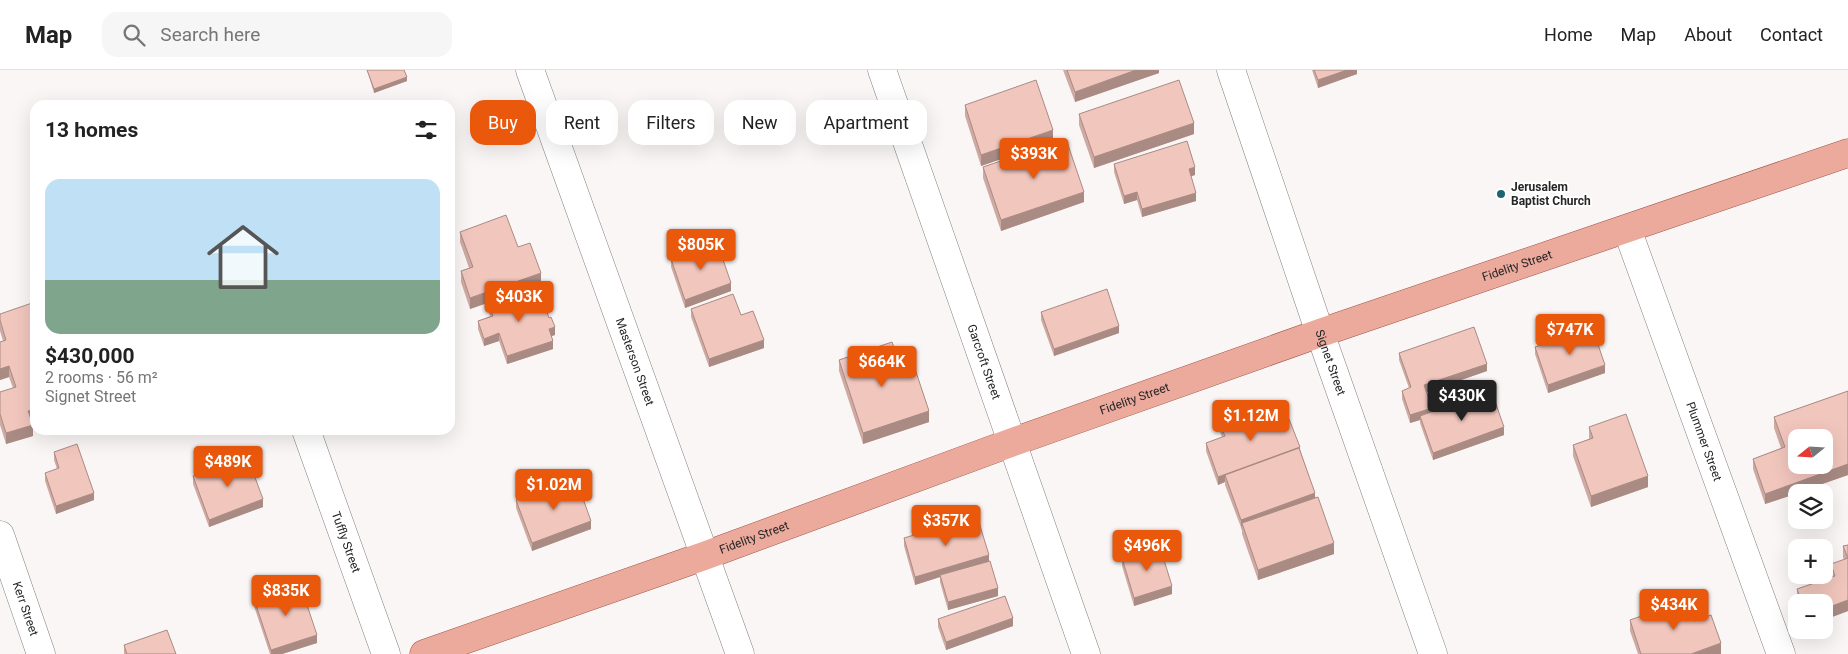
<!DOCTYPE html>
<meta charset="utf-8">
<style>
:root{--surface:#fff;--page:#f6f6f6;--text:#222;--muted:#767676;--line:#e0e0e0;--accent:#ea580c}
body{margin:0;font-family:Roboto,sans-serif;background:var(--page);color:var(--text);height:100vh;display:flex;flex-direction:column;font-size:19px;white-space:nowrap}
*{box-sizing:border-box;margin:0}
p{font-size:16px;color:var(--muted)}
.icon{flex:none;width:28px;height:28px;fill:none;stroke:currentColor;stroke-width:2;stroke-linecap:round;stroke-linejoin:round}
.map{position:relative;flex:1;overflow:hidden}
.side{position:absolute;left:30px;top:30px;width:425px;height:335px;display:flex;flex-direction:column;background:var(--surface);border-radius:15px;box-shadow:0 5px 20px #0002}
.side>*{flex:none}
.guide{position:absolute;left:470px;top:30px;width:475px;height:45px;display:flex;gap:10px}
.needle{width:32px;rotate:252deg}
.controls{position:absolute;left:1788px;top:359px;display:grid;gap:10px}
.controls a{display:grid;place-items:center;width:45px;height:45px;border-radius:10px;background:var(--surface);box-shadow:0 5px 20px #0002;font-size:25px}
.price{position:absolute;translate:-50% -42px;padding:0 11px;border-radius:5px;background:var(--accent);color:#fff;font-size:16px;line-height:32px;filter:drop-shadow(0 1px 2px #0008)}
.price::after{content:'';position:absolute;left:50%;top:30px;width:15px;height:11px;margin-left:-8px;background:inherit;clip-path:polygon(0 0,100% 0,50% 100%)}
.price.active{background:#222;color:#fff}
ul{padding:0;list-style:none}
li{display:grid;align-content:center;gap:10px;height:265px;padding:0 15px}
li span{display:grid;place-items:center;height:155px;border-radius:15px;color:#555}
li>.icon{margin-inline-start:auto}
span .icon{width:90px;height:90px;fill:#fffc;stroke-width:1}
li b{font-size:21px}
h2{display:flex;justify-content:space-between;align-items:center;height:60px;padding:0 15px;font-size:21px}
.tag{padding:0 18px;border-radius:15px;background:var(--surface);box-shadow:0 5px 20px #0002;font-size:18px;line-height:45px}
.tag.active{background:var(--accent);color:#fff}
header{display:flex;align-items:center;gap:30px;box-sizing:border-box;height:70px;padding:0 25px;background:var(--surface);border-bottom:1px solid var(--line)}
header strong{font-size:24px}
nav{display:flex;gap:28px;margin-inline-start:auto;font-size:18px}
.search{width:350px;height:45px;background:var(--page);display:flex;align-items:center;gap:12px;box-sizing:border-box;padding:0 18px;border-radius:15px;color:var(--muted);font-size:19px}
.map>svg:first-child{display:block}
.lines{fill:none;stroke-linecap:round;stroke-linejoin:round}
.minor-casing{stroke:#83807f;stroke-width:29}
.major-casing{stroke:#9f5748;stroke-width:29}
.minor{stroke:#fff;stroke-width:28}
.major{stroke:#ecaa9d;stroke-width:28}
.wall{fill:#cfaaa3}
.shaded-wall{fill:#a98b84}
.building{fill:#f1c6bd;stroke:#a98b84;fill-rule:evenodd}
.poi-dot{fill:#1c6472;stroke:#fff;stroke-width:2}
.labels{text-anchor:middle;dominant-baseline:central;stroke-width:4;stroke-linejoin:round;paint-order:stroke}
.poi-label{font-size:12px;font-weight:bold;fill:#272626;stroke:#fff;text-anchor:start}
.street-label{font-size:12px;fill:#272626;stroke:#fff}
</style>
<header>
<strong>Map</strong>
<div class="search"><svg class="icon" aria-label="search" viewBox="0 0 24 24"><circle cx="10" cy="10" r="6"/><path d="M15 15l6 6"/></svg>Search here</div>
<nav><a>Home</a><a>Map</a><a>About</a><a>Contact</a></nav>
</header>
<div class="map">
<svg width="1848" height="584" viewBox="0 0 1848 584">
<rect width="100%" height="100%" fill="#faf6f5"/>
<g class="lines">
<defs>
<g id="minor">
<path id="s1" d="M530 0 740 584"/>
<path id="s2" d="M882 0 1086 584"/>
<path id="s3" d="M1231 0 1320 263 1433 584"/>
<path id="s4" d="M1627 159 1781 584"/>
<path id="s5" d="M306 360 386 584"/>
<path id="s6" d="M0 465 41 584"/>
</g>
<g id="major">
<path id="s7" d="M424 584 704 486 1013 372 1320 263 1848 83"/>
</g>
</defs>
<!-- minor casing -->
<use href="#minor" class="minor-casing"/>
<!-- major casing -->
<use href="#major" class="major-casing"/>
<!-- minor -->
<use href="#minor" class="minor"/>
<!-- major -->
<use href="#major" class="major"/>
</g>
<!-- wall -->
<path class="wall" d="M367 0H404L407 11 374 23Z
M1063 0H1159V3L1075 32Z
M1312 0H1357V4L1318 18Z
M965 35 1053 71 981 96 965 46Z
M1079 44 1194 64 1094 98 1079 55Z
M1114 94 1195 105 1191 106 1196 131 1142 147 1137 130 1124 134 1114 102Z
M983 97 1084 132 1001 161 983 108Z
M460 162 518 177 541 214 470 239 461 212V201L469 198 460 172Z
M671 189 731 221 685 238 671 197Z
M489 235 555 265 551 266 553 279 507 294 499 271 484 276 478 259V251L490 246 489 243Z
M691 239 741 245 764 278 709 297 691 247Z
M1041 242 1119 263 1054 286 1041 250Z
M0 250 31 351 33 366 6 374 0 355V322L13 318 9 307 0 310V272L3 271 0 261Z
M1535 277 1605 303 1548 323 1535 284Z
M1399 283 1487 301 1426 322 1432 341 1504 365 1433 390 1420 353V350L1410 353 1402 329V321L1409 318 1399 290Z
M839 290 903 304 929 352 863 374 839 301Z
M1848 321V405L1765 434 1753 399V389L1781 378 1774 358V347Z
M1220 355 1300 379 1334 484 1258 510 1242 464V460L1225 415V412L1218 415 1206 381V373L1222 367 1220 362Z
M1589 357 1648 417 1591 437 1573 386V375L1589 369Z
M54 382 94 430 56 444 45 411V403L57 399 54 390Z
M193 406 263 437 209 457 193 414Z
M516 430 591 459 532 481 516 438Z
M904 468 989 491 998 526 948 540 940 512V507L915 515 904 476Z
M1848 475V541L1824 550V532H1798L1797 530V519L1831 507V494L1844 490 1843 487V476Z
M1122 488 1172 524 1134 536 1122 496Z
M254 529 317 573 282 584H270L254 536Z
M938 549 1013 556 946 580 938 557Z
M1630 550 1695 551 1721 584H1638L1630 561Z
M124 575 176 584H124Z"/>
<!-- shaded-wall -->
<path class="shaded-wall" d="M1136 0H1159V3L1075 32V22Z
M1347 0H1357V4L1318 18V10Z
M407 7V11L374 23V19Z
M1194 53V64L1094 98V87Z
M1053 60V71L981 96V85Z
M1195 97V105L1189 107V99Z
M1084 122V132L1001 161V150Z
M1137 122V130L1124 134V126Z
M1196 123V131L1142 147V139Z
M541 203V214L470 239V228Z
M731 213V221L685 238V230Z
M1119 256V263L1054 286V279Z
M555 257V265L549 267V259Z
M499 263V271L484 276V269Z
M764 270V278L709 297V289Z
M553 271V279L507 294V286Z
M1487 294V301L1424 323V315Z
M1605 295V303L1548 323V315Z
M9 296V307L0 310V299Z
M1432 338V346H1420V350L1410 353V345Z
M35 339V350L28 352V341Z
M929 341V352L863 374V363Z
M33 355V366L6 374V363Z
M1504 357V365L1433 390V383Z
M1300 377V385L1225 405V412L1218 415V407Z
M1848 394V405L1799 422H1796V424L1765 434V424Z
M1648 406V417L1591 437V426Z
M94 423V430L56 444V436Z
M1315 423V434L1242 453 1241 461V450Z
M263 429V437L209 457V450Z
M591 451V459L532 481V473Z
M1334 473V484L1258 510V500Z
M989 485V493L940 505V507L915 515V507Z
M1172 516V524L1134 536V528Z
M998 518V526L948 540V532Z
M1848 530V541L1824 550V539Z
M1013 548V556L946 580V572Z
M317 565V573L282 584H271V580Z
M1721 573V584H1691Z"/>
<!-- building -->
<path class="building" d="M367 0H404L407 7 374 19Z
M1067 0H1136L1075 22Z
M1314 0H1347L1318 10Z
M1036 10 1053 60 981 85 965 35Z
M1179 10 1194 53 1094 87 1079 44Z
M1066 69 1084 122 1001 150 983 97Z
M1187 71 1195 97 1189 99 1196 123 1142 139 1137 122 1124 126 1114 94Z
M506 145 518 177 530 173 541 203 470 228 461 201 473 197 460 162Z
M717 172 731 213 685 230 671 189Z
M539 219 549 248 551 247 555 257 549 259 553 271 507 286 499 263 484 269 478 251 493 246 489 235Z
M1107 219 1119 256 1054 279 1041 242Z
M733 224 741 245 753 241 764 270 709 289 691 239Z
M35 232V339L28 341 33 355 6 363 0 344V322L16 317 9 296 0 299V272L6 270 0 250V244Z
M1474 257 1487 294 1424 315 1432 338 1410 345 1402 321 1411 317 1399 283Z
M1592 257 1605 295 1548 315 1535 277Z
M892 272 903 304 915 299 929 341 863 363 839 290Z
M1491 320 1504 357 1433 383 1420 346Z
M1848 321V394L1765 424 1753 389 1785 377 1774 347ZM1796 368H1824V395H1796Z
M1267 338 1274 354 1289 349 1300 377 1218 407 1206 373 1225 366 1220 355Z
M1626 344 1648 406 1591 426 1573 375 1593 368 1589 357Z
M77 374 94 423 56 436 45 403 59 398 54 382Z
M1299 378 1315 423 1241 450 1225 405Z
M247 386 263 429 209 450 193 406Z
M576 409 591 451 532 473 516 430Z
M1318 427 1334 473 1258 500 1242 453Z
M977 446 989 485 915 507 904 468Z
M1848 475V530L1824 539V532H1802L1797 519 1835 506 1831 494 1848 488 1843 476Z
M1160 477 1172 516 1134 528 1122 488Z
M990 491 998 518 948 532 940 505Z
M300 514 317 565 271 580 254 529Z
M1005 526 1013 548 946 572 938 549Z
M1687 530 1695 551 1711 545 1721 573 1691 584H1641L1630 550Z
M167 560 176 584H127L124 575Z"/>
<!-- markers -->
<circle class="poi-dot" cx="1501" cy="124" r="5"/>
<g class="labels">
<!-- poi labels -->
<g class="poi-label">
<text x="1511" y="117">Jerusalem<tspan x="1511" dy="14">Baptist Church</tspan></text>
</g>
<!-- street labels -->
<g class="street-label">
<text stroke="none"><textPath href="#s7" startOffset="1160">Fidelity Street</textPath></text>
<text stroke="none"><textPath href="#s1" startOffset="310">Masterson Street</textPath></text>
<text stroke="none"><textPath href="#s2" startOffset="309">Garcroft Street</textPath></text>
<text stroke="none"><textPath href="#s3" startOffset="309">Signet Street</textPath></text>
<text stroke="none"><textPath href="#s7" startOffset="755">Fidelity Street</textPath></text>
<text stroke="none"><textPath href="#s4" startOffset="226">Plummer Street</textPath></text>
<text stroke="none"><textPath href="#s7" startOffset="350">Fidelity Street</textPath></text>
<text stroke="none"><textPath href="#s5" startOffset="119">Tuffly Street</textPath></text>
<text stroke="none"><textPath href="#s6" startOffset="78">Kerr Street</textPath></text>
</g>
</g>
</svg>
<div class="controls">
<a><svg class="needle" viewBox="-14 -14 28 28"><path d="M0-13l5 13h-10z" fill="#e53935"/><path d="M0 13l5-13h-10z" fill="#767676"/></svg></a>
<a><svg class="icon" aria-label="layers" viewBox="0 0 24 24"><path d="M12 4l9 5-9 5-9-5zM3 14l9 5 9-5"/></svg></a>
<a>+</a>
<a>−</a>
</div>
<b class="price" style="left:1034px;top:110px">$393K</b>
<b class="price" style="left:701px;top:201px">$805K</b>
<b class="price" style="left:519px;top:253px">$403K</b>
<b class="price" style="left:1570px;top:286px">$747K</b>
<b class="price" style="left:882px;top:318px">$664K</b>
<b class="price active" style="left:1462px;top:352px">$430K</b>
<b class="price" style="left:1251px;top:372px">$1.12M</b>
<b class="price" style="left:228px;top:418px">$489K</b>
<b class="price" style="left:554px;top:441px">$1.02M</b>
<b class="price" style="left:946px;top:477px">$357K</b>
<b class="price" style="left:1147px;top:502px">$496K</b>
<b class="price" style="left:286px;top:547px">$835K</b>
<b class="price" style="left:1674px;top:561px">$434K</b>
<div class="guide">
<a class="tag active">Buy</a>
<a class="tag">Rent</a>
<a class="tag">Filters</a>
<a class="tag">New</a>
<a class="tag">Apartment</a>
</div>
<section class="side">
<h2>13 homes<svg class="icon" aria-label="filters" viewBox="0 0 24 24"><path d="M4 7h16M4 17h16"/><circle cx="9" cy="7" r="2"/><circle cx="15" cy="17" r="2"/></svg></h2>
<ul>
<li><span style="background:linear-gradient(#bfe0f5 65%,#7fa58c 0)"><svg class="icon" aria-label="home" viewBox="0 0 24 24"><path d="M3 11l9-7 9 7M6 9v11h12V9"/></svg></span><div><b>$430,000</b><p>2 rooms · 56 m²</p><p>Signet Street</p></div></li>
</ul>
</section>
</div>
